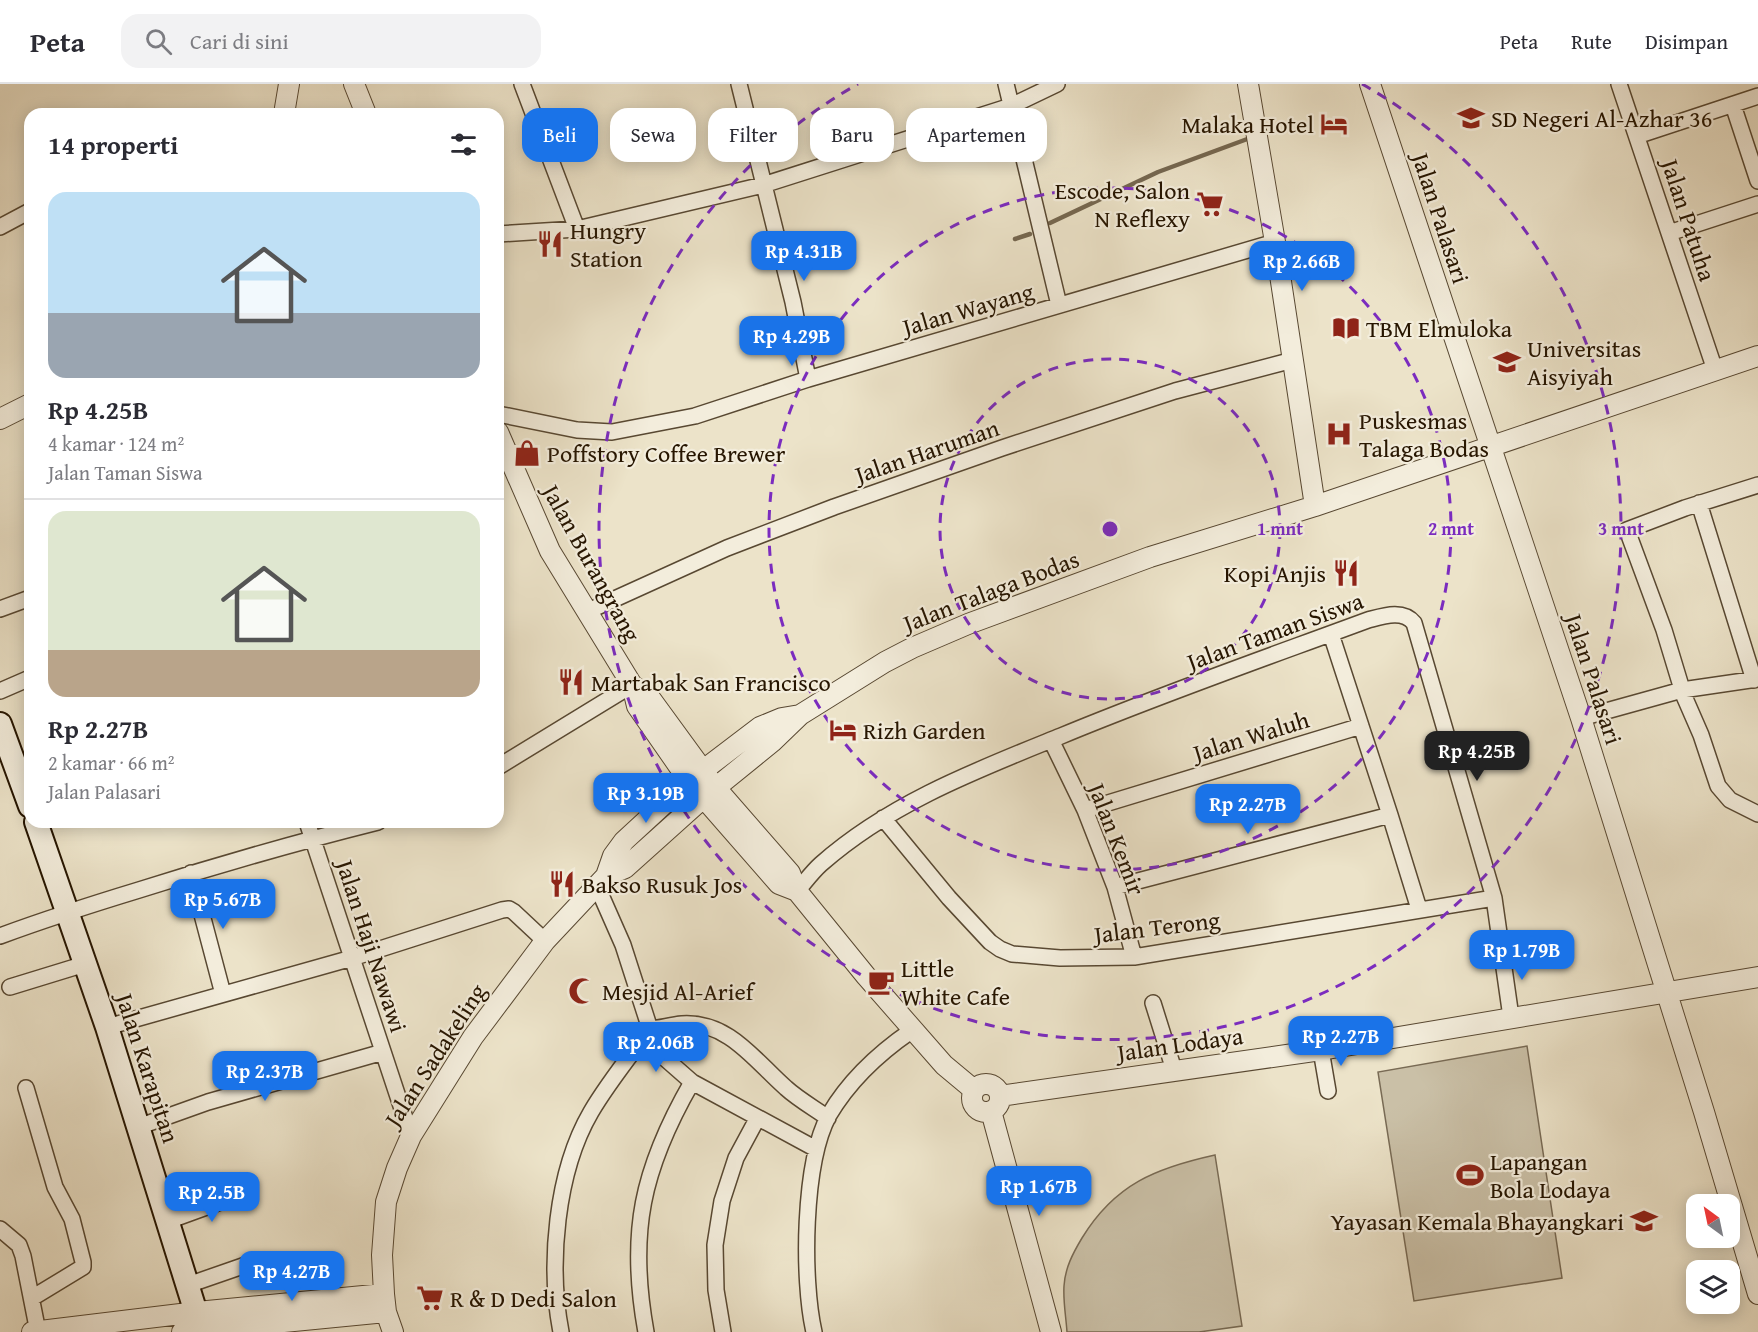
<!DOCTYPE html>
<html lang="id">
<meta charset="utf-8">
<style>
:root{--surface:#fff;--page:#f2f2f3;--text:#2b2b33;--muted:#7c7c81;--line:#e1e1e2;--accent:#1a73e8}
body{margin:0;font-family:"Gentium Book Plus",serif;background:var(--page);color:var(--text);height:100vh;display:flex;flex-direction:column;font-size:22px;white-space:nowrap}
*{box-sizing:border-box;margin:0}
p{font-size:20px;color:var(--muted)}
.icon{flex:none;width:33px;height:33px;fill:none;stroke:currentColor;stroke-width:2;stroke-linecap:round;stroke-linejoin:round}
.map{position:relative;flex:1;overflow:hidden}
.panel{position:absolute;left:24px;top:24px;width:480px;height:720px;display:flex;flex-direction:column;background:var(--surface);border-radius:18px;box-shadow:0 3px 15px #0003}
.panel>*{flex:none}
.guide{position:absolute;left:522px;top:24px;width:570px;height:54px;display:flex;gap:12px}
.needle{width:39px;rotate:327deg}
.tools{position:absolute;left:1686px;top:1110px;display:grid;gap:12px}
.tools a{display:grid;place-items:center;width:54px;height:54px;border-radius:12px;background:var(--surface);box-shadow:0 3px 15px #0003;font-size:30px}
.price{position:absolute;translate:-50% -51px;padding:0 14px;border-radius:12px;background:var(--accent);color:#fff;font-size:20px;line-height:39px;filter:drop-shadow(0 2px 3px #0008)}
.price::after{content:'';position:absolute;left:50%;top:36px;width:18px;height:14px;margin-left:-9px;background:inherit;clip-path:polygon(0 0,100% 0,50% 100%)}
.price.on{background:#222;color:#fff}
ul{padding:0;list-style:none}
li{display:grid;align-content:center;gap:12px;height:318px;padding:0 24px}
li+li{border-top:2px solid var(--line)}
li span{display:grid;place-items:center;height:186px;border-radius:18px;color:#555}
li>.icon{margin-inline-start:auto}
span .icon{width:108px;height:108px;fill:#fffc;stroke-width:1}
li b{font-size:26px}
h2{display:flex;justify-content:space-between;align-items:center;height:72px;padding:0 24px;font-size:26px}
.chip{padding:0 21px;border-radius:18px;background:var(--surface);box-shadow:0 3px 15px #0003;font-size:21px;line-height:54px}
.chip.on{background:var(--accent);color:#fff}
header{display:flex;align-items:center;gap:36px;box-sizing:border-box;height:84px;padding:0 30px;background:var(--surface);border-bottom:2px solid var(--line)}
header strong{font-size:28px}
nav{display:flex;gap:33px;margin-inline-start:auto;font-size:21px}
.search{width:420px;height:54px;background:var(--page);display:flex;align-items:center;gap:15px;box-sizing:border-box;padding:0 21px;border-radius:18px;color:var(--muted);font-size:22px}
.map>svg:first-child{display:block}
.green{fill:#cac0a7;stroke:#786a54;stroke-width:1.5}
.lines{fill:none;stroke-linecap:round;stroke-linejoin:round}
.stream{stroke:#756750;stroke-width:4.5}
.minor-casing{stroke:#584832;stroke-width:18}
.tertiary-casing{stroke:#584832;stroke-width:22}
.secondary-casing{stroke:#261500;stroke-width:26}
.minor{stroke:#f3eddc;stroke-width:15}
.tertiary{stroke:#f3eddc;stroke-width:20}
.secondary{stroke:#f3eddc;stroke-width:22}
.ring{fill:none;stroke:#7b2cbf;stroke-width:3;stroke-dasharray:10 8}
.labels{text-anchor:middle;dominant-baseline:central;stroke-width:4.5;stroke-linejoin:round;paint-order:stroke}
.poi-label{font-size:24px;fill:#261500;stroke:#f3eddc;text-anchor:start}
.street-label{font-size:24px;fill:#261500;stroke:#f3eddc}
.centre{fill:#7b2cbf;stroke:#f3eddc;stroke-width:3}
.ring-label{font-size:18px;text-anchor:middle;font-weight:bold;fill:#7b2cbf;stroke:#f3eddc;stroke-width:4.5;stroke-linejoin:round;paint-order:stroke}
</style>
<header>
<strong>Peta</strong>
<div class="search"><svg class="icon" aria-label="search" viewBox="0 0 24 24"><circle cx="10" cy="10" r="6"/><path d="M15 15l6 6"/></svg>Cari di sini</div>
<nav><a>Peta</a><a>Rute</a><a>Disimpan</a></nav>
</header>
<div class="map">
<svg width="1758" height="1248" viewBox="0 0 1758 1248">
<rect width="100%" height="100%" fill="#ece3c9"/>
<filter id="stains"><feTurbulence type="fractalNoise" baseFrequency=".00333" numOctaves="4"/><feColorMatrix values="0 0 0 0 .2 0 0 0 0 .09 0 0 0 0 .02 0 0 0 .5 -.17"/></filter>
<radialGradient id="worn" r=".72"><stop offset=".6" stop-color="#630" stop-opacity="0"/><stop offset="1" stop-color="#630" stop-opacity=".3"/></radialGradient>
<!-- green -->
<path class="green" d="M1527 962 1562 1194 1414 1217 1378 988Z
M1215 1071 1242 1242 1199 1248H1067C1066 1233 1063 1217 1064 1202 1065 1184 1073 1169 1082 1154 1115 1100 1156 1084 1215 1071Z"/>
<g class="lines">
<!-- stream -->
<path class="stream" d="M1050 139 1158 88 1250 54
M1015 155 1030 150"/>
<defs>
<path id="minor" d="M522 0 577 145
M739 0 793 218 808 295
M1006 0 1059 221
M1619 0 1715 286
M1733 21 1758 97
M1637 52 1758 12
M0 143 30 127
M1669 149 1758 120
M498 150 577 145 594 141 763 101 1011 22 1057 0
M498 330 577 346 612 348 695 332 808 295 1275 158
M1758 401 1685 424 1627 446 1664 546 1684 612 1701 651 1718 702 1730 716 1758 730
M1699 419 1754 596
M0 525 30 514
M586 528 727 464 834 423 1002 364 1175 307 1293 276
M1331 550 1390 731 1419 825
M0 607 30 594
M1581 634 1682 606 1758 595
M1051 656 1085 726 1115 803 1134 873
M498 683 632 601
M1085 726 1361 642
M883 734 949 814 990 858 1000 865 1012 870 1060 874 1134 873 1494 814
M307 738 411 1052
M191 789 223 910
M597 802 623 861 650 945
M1115 803 1390 731
M797 807C805 798 812 788 821 780 890 719 977 686 1061 652 1162 610 1265 574 1368 536 1383 532 1403 525 1414 539L1494 814 1511 933
M0 852C46 835 93 820 139 806 218 781 298 758 378 738
M10 903 85 880
M1153 919 1174 986
M107 943 352 874 502 826 509 825 514 828 545 857
M650 945C661 944 671 941 682 940 729 937 755 977 786 1004 798 1015 814 1024 828 1034
M643 955 692 998 816 1065
M1321 966 1328 1007
M26 1004 55 1103 72 1135 83 1178V1183L32 1214
M138 1043 208 1018 383 968
M168 1137 245 1109
M0 1145 19 1161 23 1172 38 1248
M188 1201 260 1176
M561 1248C548 1181 556 1088 591 1028 608 999 630 972 650 945
M646 1248C628 1149 642 1085 692 998
M723 1248 716 1206 715 1161 722 1117 736 1074 757 1035
M814 1248C802 1195 803 1079 829 1031 849 997 879 969 911 947"/>
<path id="tertiary" d="M354 0 366 30
M1248 0 1275 158 1315 422
M1370 0 1581 634 1704 1028 1758 1210
M284 30 289 0
M0 335 30 320
M498 348 550 467 632 601 637 622 689 697 779 800 797 807
M632 601 650 614 715 703 790 789 797 807 866 892 944 981 974 1006
M606 792 613 772 624 757 689 697 760 643 782 634 800 631
M972 1014a14 14 0 1 1 28 0a14 14 0 1 1-28 0Z
M1000 1012 1321 966 1758 893
M991 1027 1051 1248
M32 1248 197 1228 384 1210
M182 1248 386 1228
M393 1248 386 1228 384 1210 382 1171 386 1118 397 1084 411 1052 473 953 545 857 606 792 625 784 703 714 772 658 800 631 885 578 912 564 968 540 1150 473 1315 422 1758 272"/>
<path id="secondary" d="M0 640 30 722
M36 738 107 943 202 1248"/>
</defs>
<!-- minor casing -->
<use href="#minor" class="minor-casing"/>
<!-- tertiary casing -->
<use href="#tertiary" class="tertiary-casing"/>
<!-- secondary casing -->
<use href="#secondary" class="secondary-casing"/>
<!-- minor -->
<use href="#minor" class="minor"/>
<!-- tertiary -->
<use href="#tertiary" class="tertiary"/>
<!-- secondary -->
<use href="#secondary" class="secondary"/>
</g>
<!-- distance rings -->
<g class="ring">
<circle cx="1110" cy="445" r="170"/>
<circle cx="1110" cy="445" r="341"/>
<path d="M1362 0A511 511 0 1 1 858 0"/>
</g>
<!-- icons -->
<defs>
<symbol id="school-bare" viewBox="-9 -9 18 18"><path d="M0-5L7-2L0 1L-7-2ZM-4 1L0 2.5L4 1V4Q0 6-4 4Z" fill="#8f2418" stroke="#f3eddc" stroke-width="2.5" paint-order="stroke"/></symbol>
<symbol id="hotel-bare" viewBox="-9 -9 18 18"><path d="M-6-4.5h1.5V1H6V5H4.5V3h-9V5H-6ZM-4 0a1.8 1.8 0 1 1 3.6 0ZM.5 0V-2.5h3Q6-2.5 6 0Z" fill="#8f2418" stroke="#f3eddc" stroke-width="2.5" paint-order="stroke"/></symbol>
<symbol id="supermarket-bare" viewBox="-9 -9 18 18"><path d="M-6-5.5h2.5l.6 2H6L4.5 2H-2.5L-4.4-4H-6ZM-1.5 3.2a1.3 1.3 0 1 0 .1 0ZM3 3.2a1.3 1.3 0 1 0 .1 0Z" fill="#8f2418" stroke="#f3eddc" stroke-width="2.5" paint-order="stroke"/></symbol>
<symbol id="restaurant-bare" viewBox="-9 -9 18 18"><path d="M-5-6h1v4h1v-4h1v4h1v-4h1v5L-1.5 .5V6h-2V.5L-5-1ZM5-6V6H3V1.5H1.5Q1.5-4 5-6Z" fill="#8f2418" stroke="#f3eddc" stroke-width="2.5" paint-order="stroke"/></symbol>
<symbol id="library-bare" viewBox="-9 -9 18 18"><path d="M-6-4Q-3-5.5-.7-3.5V5Q-3 3-6 4ZM6-4Q3-5.5 .7-3.5V5Q3 3 6 4Z" fill="#8f2418" stroke="#f3eddc" stroke-width="2.5" paint-order="stroke"/></symbol>
<symbol id="university-bare" viewBox="-9 -9 18 18"><path d="M0-5L7-2L0 1L-7-2ZM-4 1L0 2.5L4 1V4Q0 6-4 4Z" fill="#8f2418" stroke="#f3eddc" stroke-width="2.5" paint-order="stroke"/></symbol>
<symbol id="hospital-bare" viewBox="-9 -9 18 18"><path d="M-5-5h3v3.5h4V-5h3V5h-3V1.5h-4V5h-3Z" fill="#8f2418" stroke="#f3eddc" stroke-width="2.5" paint-order="stroke"/></symbol>
<symbol id="shop-bare" viewBox="-9 -9 18 18"><path d="M-5-2.5h2.3a2.7 3.5 0 0 1 5.4 0H5L5.5 6h-11ZM-1.5-2.5h3a1.5 2.3 0 0 0-3 0Z" fill="#8f2418" stroke="#f3eddc" stroke-width="2.5" paint-order="stroke"/></symbol>
<symbol id="cafe-bare" viewBox="-9 -9 18 18"><path d="M-5.5-4.5H6V0H3Q3 3.5 0 3.5H-2.5Q-5.5 3.5-5.5 0ZM3-3.2v2h1.7v-2ZM-6 4.5H4V6H-6Z" fill="#8f2418" stroke="#f3eddc" stroke-width="2.5" paint-order="stroke"/></symbol>
<symbol id="mosque-bare" viewBox="-9 -9 18 18"><path d="M3.5-4.9A6 6 0 1 0 3.5 4.9A5 5 0 1 1 3.5-4.9Z" fill="#8f2418" stroke="#f3eddc" stroke-width="2.5" paint-order="stroke"/></symbol>
<symbol id="stadium-bare" viewBox="-9 -9 18 18"><path d="M0-5a6.5 5 0 1 0 0 10a6.5 5 0 1 0 0-10ZM-3.5-1.8h7v3.6h-7Z" fill="#8f2418" stroke="#f3eddc" stroke-width="2.5" paint-order="stroke"/></symbol>
</defs>
<g fill-rule="evenodd">
<use href="#school-bare" x="1452" y="15" width="38" height="38"/>
<use href="#hotel-bare" x="1315" y="21" width="38" height="38"/>
<use href="#supermarket-bare" x="1191" y="101" width="38" height="38"/>
<use href="#restaurant-bare" x="531" y="141" width="38" height="38"/>
<use href="#library-bare" x="1327" y="225" width="38" height="38"/>
<use href="#university-bare" x="1488" y="259" width="38" height="38"/>
<use href="#hospital-bare" x="1320" y="331" width="38" height="38"/>
<use href="#shop-bare" x="508" y="350" width="38" height="38"/>
<use href="#restaurant-bare" x="1327" y="470" width="38" height="38"/>
<use href="#restaurant-bare" x="552" y="579" width="38" height="38"/>
<use href="#hotel-bare" x="824" y="627" width="38" height="38"/>
<use href="#restaurant-bare" x="543" y="781" width="38" height="38"/>
<use href="#cafe-bare" x="862" y="879" width="38" height="38"/>
<use href="#mosque-bare" x="563" y="888" width="38" height="38"/>
<use href="#stadium-bare" x="1451" y="1072" width="38" height="38"/>
<use href="#school-bare" x="1625" y="1118" width="38" height="38"/>
<use href="#supermarket-bare" x="411" y="1195" width="38" height="38"/>
</g>
<g class="labels">
<!-- poi labels -->
<g class="poi-label">
<text x="1491" y="34">SD Negeri Al-Azhar 36</text>
<text x="1314" y="40" text-anchor="end">Malaka Hotel</text>
<text x="1190" y="106" text-anchor="end">Escode, Salon<tspan x="1190" dy="28">N Reflexy</tspan></text>
<text x="570" y="146">Hungry<tspan x="570" dy="28">Station</tspan></text>
<text x="1366" y="244">TBM Elmuloka</text>
<text x="1527" y="264">Universitas<tspan x="1527" dy="28">Aisyiyah</tspan></text>
<text x="1359" y="336">Puskesmas<tspan x="1359" dy="28">Talaga Bodas</tspan></text>
<text x="547" y="369">Poffstory Coffee Brewer</text>
<text x="1326" y="489" text-anchor="end">Kopi Anjis</text>
<text x="591" y="598">Martabak San Francisco</text>
<text x="863" y="646">Rizh Garden</text>
<text x="582" y="800">Bakso Rusuk Jos</text>
<text x="901" y="884">Little<tspan x="901" dy="28">White Cafe</tspan></text>
<text x="602" y="907">Mesjid Al-Arief</text>
<text x="1490" y="1077">Lapangan<tspan x="1490" dy="28">Bola Lodaya</tspan></text>
<text x="1624" y="1137" text-anchor="end">Yayasan Kemala Bhayangkari</text>
<text x="450" y="1214">R &amp; D Dedi Salon</text>
</g>
<!-- street labels -->
<g class="street-label">
<text transform="translate(1441 134) rotate(72)">Jalan Palasari</text>
<text transform="translate(1689 136) rotate(72)">Jalan Patuha</text>
<text transform="translate(968 225) rotate(-16)">Jalan Wayang</text>
<text transform="translate(927 367) rotate(-19)">Jalan Haruman</text>
<text transform="translate(592 479) rotate(61)">Jalan Burangrang</text>
<text transform="translate(991 507) rotate(-21)">Jalan Talaga Bodas</text>
<text transform="translate(1275 547) rotate(-20)">Jalan Taman Siswa</text>
<text transform="translate(1594 595) rotate(72)">Jalan Palasari</text>
<text transform="translate(1251 652) rotate(-17)">Jalan Waluh</text>
<text transform="translate(1117 755) rotate(69)">Jalan Kemir</text>
<text transform="translate(1157 843) rotate(-7)">Jalan Terong</text>
<text transform="translate(372 862) rotate(72)">Jalan Haji Nawawi</text>
<text transform="translate(1180 960) rotate(-8)">Jalan Lodaya</text>
<text transform="translate(435 971) rotate(-57)">Jalan Sadakeling</text>
<text transform="translate(148 984) rotate(72)">Jalan Karapitan</text>
</g>
</g>
<circle cx="1110" cy="445" r="9" class="centre"/>
<g class="ring-label">
<text x="1280" y="451">1 mnt</text>
<text x="1451" y="451">2 mnt</text>
<text x="1621" y="451">3 mnt</text>
</g>
<rect width="100%" height="100%" filter="url(#stains)"/>
<rect width="100%" height="100%" fill="url(#worn)"/>
</svg>
<div class="tools">
<a><svg class="needle" viewBox="-14 -14 28 28"><path d="M0-13l5 13h-10z" fill="#e53935"/><path d="M0 13l5-13h-10z" fill="#7c7c81"/></svg></a>
<a><svg class="icon" aria-label="layers" viewBox="0 0 24 24"><path d="M12 4l9 5-9 5-9-5zM3 14l9 5 9-5"/></svg></a>
</div>
<b class="price" style="left:804px;top:198px">Rp 4.31B</b>
<b class="price" style="left:1302px;top:208px">Rp 2.66B</b>
<b class="price" style="left:792px;top:283px">Rp 4.29B</b>
<b class="price on" style="left:1477px;top:698px">Rp 4.25B</b>
<b class="price" style="left:646px;top:740px">Rp 3.19B</b>
<b class="price" style="left:1248px;top:751px">Rp 2.27B</b>
<b class="price" style="left:223px;top:846px">Rp 5.67B</b>
<b class="price" style="left:1522px;top:897px">Rp 1.79B</b>
<b class="price" style="left:1341px;top:983px">Rp 2.27B</b>
<b class="price" style="left:656px;top:989px">Rp 2.06B</b>
<b class="price" style="left:265px;top:1018px">Rp 2.37B</b>
<b class="price" style="left:1039px;top:1133px">Rp 1.67B</b>
<b class="price" style="left:212px;top:1139px">Rp 2.5B</b>
<b class="price" style="left:292px;top:1218px">Rp 4.27B</b>
<div class="guide">
<a class="chip on">Beli</a>
<a class="chip">Sewa</a>
<a class="chip">Filter</a>
<a class="chip">Baru</a>
<a class="chip">Apartemen</a>
</div>
<section class="panel">
<h2>14 properti<svg class="icon" aria-label="filters" viewBox="0 0 24 24"><path d="M4 7h16M4 17h16"/><circle cx="9" cy="7" r="2"/><circle cx="15" cy="17" r="2"/></svg></h2>
<ul>
<li><span style="background:linear-gradient(#bfe0f5 65%,#9aa5b1 0)"><svg class="icon" aria-label="home" viewBox="0 0 24 24"><path d="M3 11l9-7 9 7M6 9v11h12V9"/></svg></span><div><b>Rp 4.25B</b><p>4 kamar · 124 m²</p><p>Jalan Taman Siswa</p></div></li>
<li><span style="background:linear-gradient(#dfe7d0 75%,#b9a48a 0)"><svg class="icon" aria-label="home" viewBox="0 0 24 24"><path d="M3 11l9-7 9 7M6 9v11h12V9"/></svg></span><div><b>Rp 2.27B</b><p>2 kamar · 66 m²</p><p>Jalan Palasari</p></div></li>
</ul>
</section>
</div>
